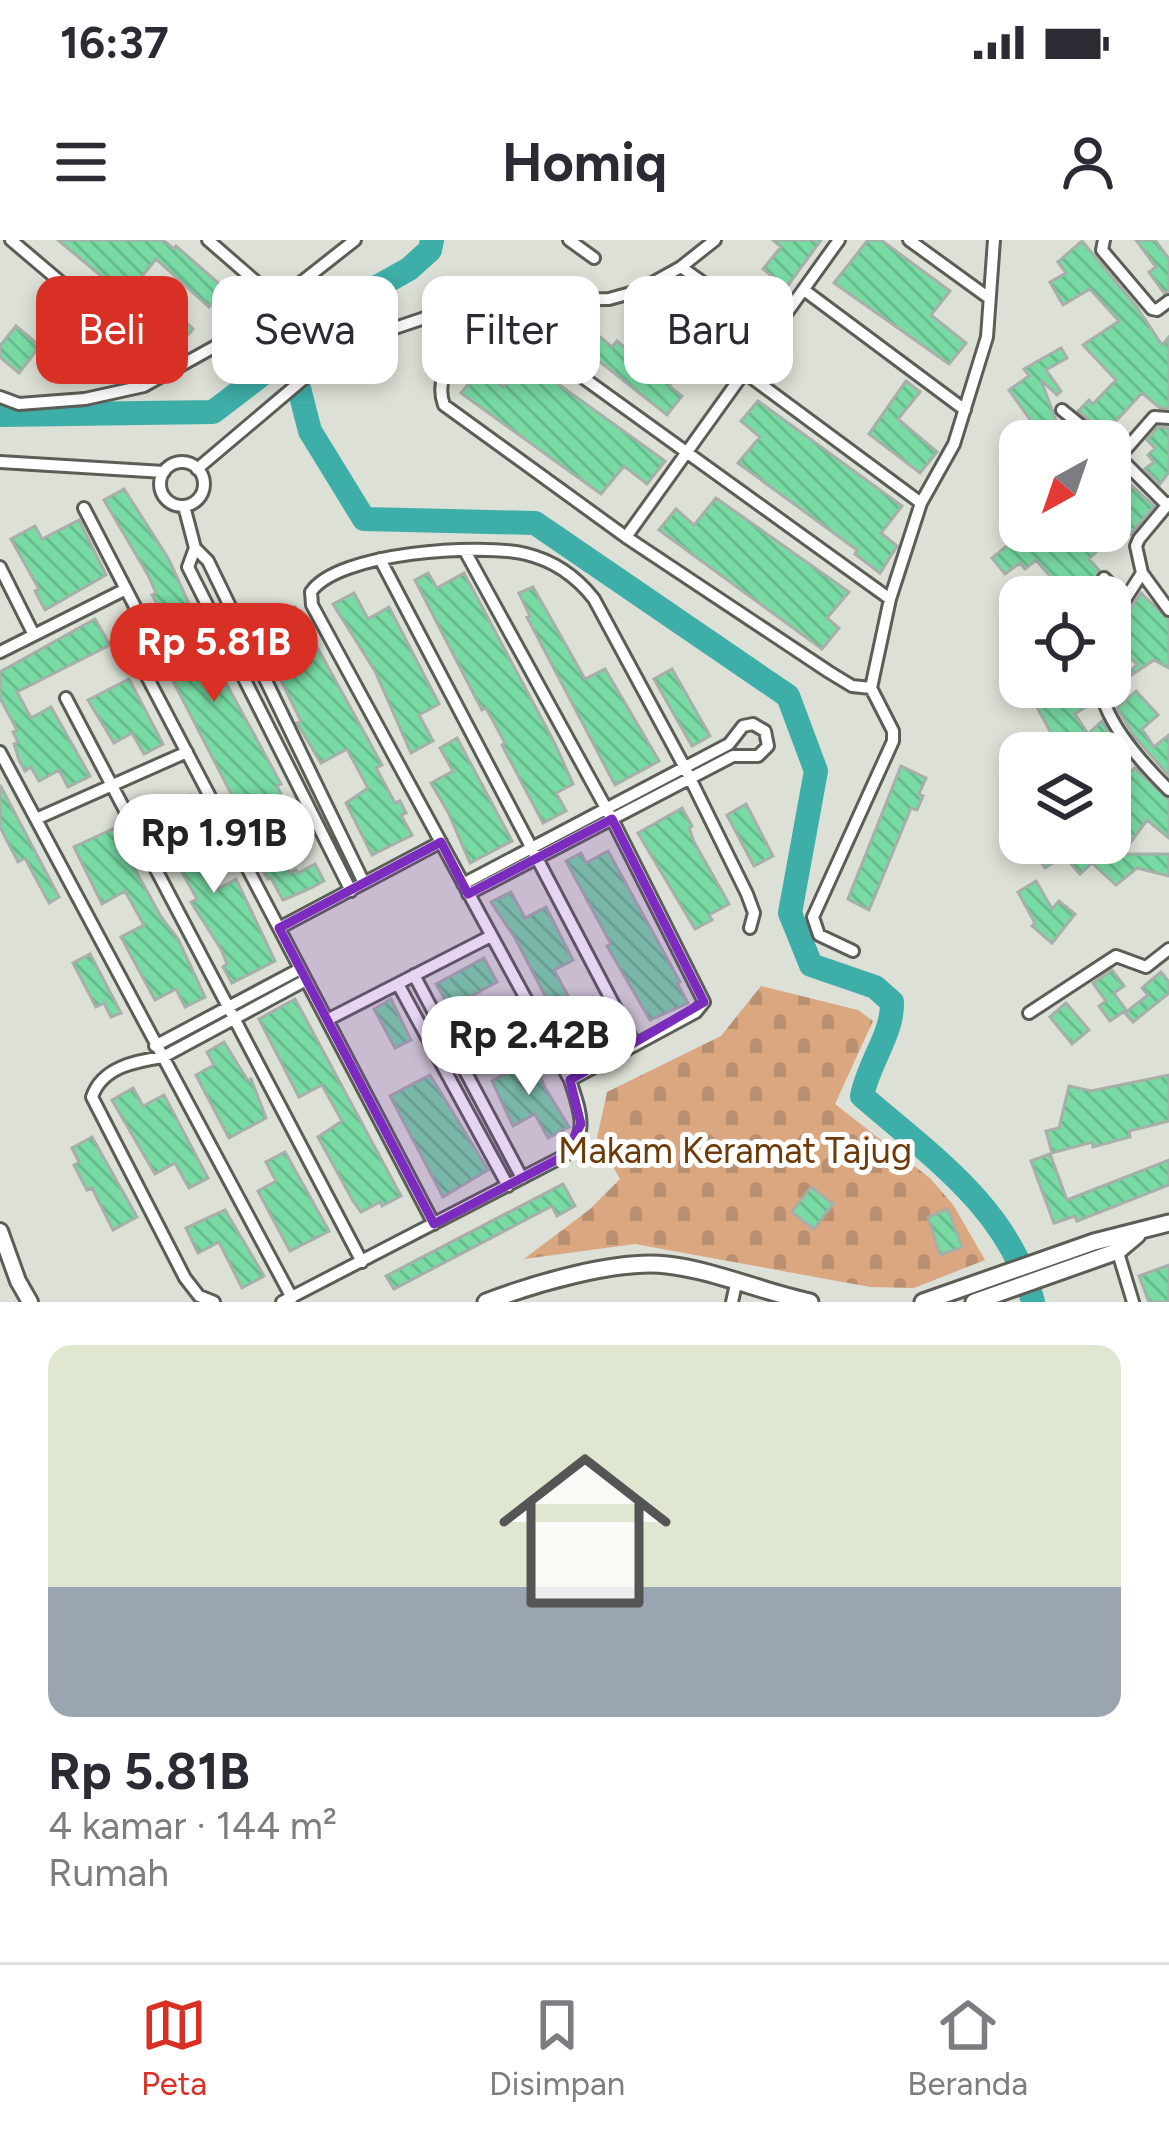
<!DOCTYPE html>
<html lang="id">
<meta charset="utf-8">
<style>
:root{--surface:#fff;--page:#f2f2f3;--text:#2b2b33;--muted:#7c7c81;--line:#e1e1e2;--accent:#d93025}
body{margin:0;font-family:Figtree,sans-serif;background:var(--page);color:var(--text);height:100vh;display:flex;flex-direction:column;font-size:45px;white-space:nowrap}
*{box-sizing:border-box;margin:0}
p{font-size:39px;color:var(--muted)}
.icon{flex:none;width:66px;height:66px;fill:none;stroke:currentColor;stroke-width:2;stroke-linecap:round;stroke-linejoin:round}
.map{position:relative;height:1062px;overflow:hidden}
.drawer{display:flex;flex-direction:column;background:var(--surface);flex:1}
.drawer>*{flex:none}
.banner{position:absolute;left:36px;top:36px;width:1098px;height:108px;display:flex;gap:24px}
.needle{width:78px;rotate:220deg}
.fabs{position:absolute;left:999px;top:180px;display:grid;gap:24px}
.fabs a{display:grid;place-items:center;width:132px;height:132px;border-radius:24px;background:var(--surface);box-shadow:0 6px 18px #0003;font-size:60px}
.price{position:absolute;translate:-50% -102px;padding:0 27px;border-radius:42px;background:#fff;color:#222;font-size:39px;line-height:78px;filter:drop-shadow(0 3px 6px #0008)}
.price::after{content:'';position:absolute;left:50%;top:72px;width:36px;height:27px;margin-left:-18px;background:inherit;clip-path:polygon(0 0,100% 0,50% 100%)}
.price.current{background:var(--accent);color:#fff}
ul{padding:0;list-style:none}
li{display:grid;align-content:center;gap:24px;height:636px;padding:0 48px}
li span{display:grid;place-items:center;height:372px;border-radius:24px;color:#555}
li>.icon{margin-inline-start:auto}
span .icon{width:216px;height:216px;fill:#fffc;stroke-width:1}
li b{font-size:51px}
.pill{padding:0 42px;border-radius:24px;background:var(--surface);box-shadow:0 6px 18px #0003;font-size:42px;line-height:108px}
.pill.current{background:var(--accent);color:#fff}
.status{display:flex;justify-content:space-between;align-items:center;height:84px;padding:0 60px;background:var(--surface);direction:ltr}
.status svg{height:33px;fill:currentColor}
header{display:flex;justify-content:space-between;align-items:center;height:156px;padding:0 48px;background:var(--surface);font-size:54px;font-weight:700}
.tabs{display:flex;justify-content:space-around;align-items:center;height:168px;border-top:3px solid var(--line);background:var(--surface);font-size:33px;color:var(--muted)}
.tabs a{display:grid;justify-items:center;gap:6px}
.tabs .current{color:var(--accent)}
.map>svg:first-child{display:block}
.cemetery{fill:url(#cemetery-stones)}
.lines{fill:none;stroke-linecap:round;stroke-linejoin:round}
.river{stroke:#3eaea8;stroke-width:24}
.building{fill:url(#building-back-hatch);stroke:#a6afa9;stroke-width:3}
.minor-casing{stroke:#5b5e56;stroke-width:16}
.tertiary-casing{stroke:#5b5e56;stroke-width:20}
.secondary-casing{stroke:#5b5e56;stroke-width:21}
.minor{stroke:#fff;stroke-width:10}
.tertiary{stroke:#fff;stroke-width:14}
.secondary{stroke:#fff;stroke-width:15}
.marked{fill:#7b2cbf;fill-opacity:0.2;stroke:#7b2cbf;stroke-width:9;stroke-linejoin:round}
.labels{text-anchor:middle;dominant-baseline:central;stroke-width:10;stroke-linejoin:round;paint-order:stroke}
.park-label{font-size:36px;fill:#6e3b08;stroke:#fff}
</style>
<div class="status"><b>16:37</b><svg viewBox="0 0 49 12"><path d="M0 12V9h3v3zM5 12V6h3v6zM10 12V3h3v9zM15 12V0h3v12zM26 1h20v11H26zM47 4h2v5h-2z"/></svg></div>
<header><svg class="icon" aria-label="menu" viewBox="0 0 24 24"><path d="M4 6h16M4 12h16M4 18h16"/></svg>Homiq<svg class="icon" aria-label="person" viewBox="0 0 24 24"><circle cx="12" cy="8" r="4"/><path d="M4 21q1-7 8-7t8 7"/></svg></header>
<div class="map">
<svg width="1169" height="1062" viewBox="0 0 1169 1062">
<defs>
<pattern id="cemetery-stones" width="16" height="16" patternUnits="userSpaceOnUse" patternTransform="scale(3)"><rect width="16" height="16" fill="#daa781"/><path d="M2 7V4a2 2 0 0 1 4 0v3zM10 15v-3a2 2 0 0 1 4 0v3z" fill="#ba8f6f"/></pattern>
<pattern id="building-back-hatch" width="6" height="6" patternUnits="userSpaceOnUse" patternTransform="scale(3)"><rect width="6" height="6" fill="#78dba3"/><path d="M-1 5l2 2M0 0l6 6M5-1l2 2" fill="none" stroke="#67bc8c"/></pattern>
</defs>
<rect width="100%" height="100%" fill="#dce0d6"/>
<!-- cemetery -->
<path class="cemetery" d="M761 746 858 770 873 781 835 864 931 939 954 966 985 1020 914 1048 870 1047 635 1004 524 1019 590 969 620 939 597 898 607 852 721 796Z"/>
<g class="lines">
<!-- river -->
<path class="river" d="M290 113 359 57 409 29 430 10 432 0
M0 175 213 172 290 113 310 191 364 279 535 283 788 456 816 531 790 673 811 725 875 747 892 762C893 794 869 821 862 856 930 915 1010 969 1033 1062"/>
</g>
<!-- building -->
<path class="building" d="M58 0H163L174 9 176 6 224 48 209 67 156 19 139 40 193 89 174 112 145 88 152 80 104 43 106 40Z
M773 0H821L786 48 763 29 781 7Z
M868 0H881L950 51 931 75 966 103 949 124 834 43Z
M1136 0H1155L1169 19V51L1164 53 1149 32 1156 27Z
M1082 1 1136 66 1162 105 1169 97V168H1160L1142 153 1115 182 1126 194 1110 214 1107 194 1078 171 1089 160 1093 164 1116 140 1083 105 1119 81 1090 49 1063 65 1050 42 1066 33 1058 22Z
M16 86 40 106 19 133 0 117V106Z
M653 88 692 118 669 146 682 156 667 175 599 121 595 127 582 116 599 96 612 107 617 101 632 114Z
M1061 108 1067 118 1046 130 1061 151 1057 155 1041 140 1060 191 1067 189 1070 201H1037L1036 196 1028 199 1024 189 1034 185 1009 150 1029 136 1024 129Z
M525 120 665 221 647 244 624 226 601 254 461 153 481 129 503 147Z
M906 141 920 152 898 179 937 212 920 233 869 194Z
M758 161 902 266 881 293 897 306 880 333 855 314 857 310 738 223 760 197 741 181Z
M1158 187 1169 188V232L1160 244 1145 229 1154 222 1148 215 1155 208 1147 200Z
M1110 226 1154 266 1131 294 1122 286 1089 319 1099 330 1095 342 1109 357H1068L1036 320 1025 329 1020 323 1005 334 992 318 1019 296 1015 291H1110Z
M124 249 168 318 192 370 188 372 224 433 221 434 281 544 277 546 304 600 279 613 290 633 296 630 298 633 315 624 324 641 309 649 283 660 271 638 268 639 262 629 268 625 252 596 277 582 264 559 240 571 169 433 148 401 171 388 152 355 156 353 148 335 104 260Z
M716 258 849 352 827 378 839 388 822 409 659 290 676 269 694 285Z
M79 280 106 335 45 370 35 351 39 349 11 299 35 286 42 299Z
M428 333 437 348 464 333 555 504 573 544 556 553 566 571 543 583 502 505 505 503 486 468 482 470 415 340Z
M533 347 585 439 605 429 659 521 615 545 527 377 530 376 519 353Z
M354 353 368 379 389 367 439 464 419 475 433 501 411 513 375 431 333 364Z
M1141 353 1169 380V428L1154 420 1130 436 1128 434 1137 424 1117 407 1120 404 1110 393 1118 388Z
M295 367 382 525 376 528 395 563 400 561 406 573 401 575 412 595 372 615 346 563 368 548 347 509 321 523 297 483 301 481 262 402 284 390 277 377Z
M95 379 110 405 17 452 31 478 51 467 90 536 68 547 59 530 39 541 31 527 25 531 19 520 14 504 18 502 13 492 17 490 0 458V432Z
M672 429 710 496 692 506 654 439Z
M129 439 163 504 144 514 132 493 114 503 88 460Z
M1026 447H1044L1051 460 1075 447H1090L1094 461 1075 474 1088 494 1102 481 1117 505 1111 511 1130 532 1135 528 1169 560V598L1147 580 1122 614H1169V636L1137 628 1116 645 1092 623 1080 634 1064 616 1045 628 1038 617 1059 603H1110V596L1130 569 1110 548V512L1062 513Z
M1136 451 1158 475 1142 489 1154 507 1169 495V536L1135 497 1117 468Z
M457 498 512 601 470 623 448 572 431 543 453 531 440 508Z
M901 526 926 538 919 554 923 556 917 570 911 568 869 670 848 659Z
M0 545 59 657 49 663 25 618 18 622 0 587Z
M190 555 204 578 182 590 193 613 214 651 236 639 275 721 232 743 223 727 227 724 221 709 191 662 197 659 147 570 165 561 168 567Z
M746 564 773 616 754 626 727 575Z
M682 568 692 586 689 588 694 602 729 664 709 675 712 680 695 689 638 593Z
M115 588 135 619 131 622 161 677 178 699 205 757 185 767 176 749 155 760 121 697 144 685 125 651 102 664 74 607Z
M608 611 680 742 677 743 688 763 650 780 607 706 611 704 566 621 581 613 586 623Z
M1036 641 1052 669 1059 661 1075 674 1052 703 1032 686 1035 683 1018 652Z
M511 652 525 678 546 667 573 720 554 730 574 767 593 757 616 797 577 817 515 698 491 662Z
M90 714 121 773 111 777 104 763 96 767 73 723Z
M484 718 497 742 450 768 436 744Z
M1112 730 1124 746 1114 753 1126 770 1110 781 1099 766 1106 761 1093 743Z
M1161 732 1169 742V753L1133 782 1125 773 1148 755 1142 748Z
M295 759 401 956 382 966 380 962 361 972 353 961 318 897 342 881 322 845 299 857 259 779Z
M391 759 411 800 395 808 374 769Z
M1066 763 1089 790 1072 804 1050 777Z
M224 802 248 841 251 839 266 878 229 898 196 835 214 825 207 812Z
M534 818 544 846 569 887 548 898 535 874 513 886 492 841Z
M430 835 488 930 443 957 390 856Z
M1169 835V881L1129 891 1130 897 1093 907 1092 902 1052 913 1046 891 1059 888 1069 846 1091 851Z
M133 848 143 866 164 855 208 938 189 948 175 923 155 934 112 860Z
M92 897 137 977 113 990 92 948 87 950 74 925 79 922 72 908Z
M285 912 329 991 290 1011 258 951 276 941 266 922Z
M1050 914 1067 960 1169 920V945L1077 981 1075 976 1054 983 1031 921Z
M563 944 575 966 557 976 552 966 394 1049 386 1036Z
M811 947 833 964 814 989 792 972Z
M948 969 962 1007 940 1015 928 977Z
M225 970 264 1036 242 1048 219 1002 198 1013 186 988Z
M1169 1025V1062H1149L1139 1036Z"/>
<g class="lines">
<defs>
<path id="minor" d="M11 0 169 134
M208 0 277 60
M569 0 594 18
M909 0 989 58
M1104 0 1102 10 1152 69 1157 70 1169 61
M681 27 773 92
M804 50 965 170
M663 72 921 263
M0 157 19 164 85 159 144 146 232 97 355 0
M1062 170 1100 201
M0 222 164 232
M160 244a22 22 0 1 1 44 0a22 22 0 1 1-44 0Z
M197 229 326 120 386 91 478 60 609 59 638 51 681 27 715 0
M1167 265 1119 217 1154 177 1169 178
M184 266 195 308 208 321 364 643
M84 268 145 386
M626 297 839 0
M195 308 188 327 351 651
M465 311 612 579 704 762 696 772 570 840
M380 319 635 805
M0 327 34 395
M1142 333 1169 370
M1104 338 1125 359
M1110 383 1142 333 1136 306 1139 299 1169 263
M131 406 434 984
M0 412 126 349
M1100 447C1106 484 1143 524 1169 550
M871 448 852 446 829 432 626 297 444 165C428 122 486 82 524 95L890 359
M66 458 362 1022
M0 512 292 1058
M36 579 187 512
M463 644 729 504 743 486 753 484 765 491 768 506 758 516H733L468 654
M279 688 441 602
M853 711 819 695 813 677 893 501V491L871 448 890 359 921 263 954 204 987 97 994 0
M414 735 522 938
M398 744 508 946
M1029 773 1116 716 1146 727 1169 709
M327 780 491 696
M155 806 300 729
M1116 1006 1133 1062
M214 1062 199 1056 185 1038 92 857C102 827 136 821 163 817L306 740
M282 1062 564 916C591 894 579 869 570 840L312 365 311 352C338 312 481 303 526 314 555 321 576 336 594 359L684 526 747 654 754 673 750 688
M732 1062 736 1044"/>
<path id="tertiary" d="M0 991 18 1041 30 1062"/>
<path id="secondary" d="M486 1062C533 1044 617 1019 667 1025 713 1030 763 1052 810 1062
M923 1062 1094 1002 1169 983
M974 1062 1118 1011 1137 995"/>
</defs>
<!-- minor casing -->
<use href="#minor" class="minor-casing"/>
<!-- tertiary casing -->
<use href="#tertiary" class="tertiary-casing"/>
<!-- secondary casing -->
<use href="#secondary" class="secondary-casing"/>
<!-- minor -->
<use href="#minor" class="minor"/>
<!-- tertiary -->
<use href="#tertiary" class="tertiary"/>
<!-- secondary -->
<use href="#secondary" class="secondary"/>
</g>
<!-- marked area -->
<path class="marked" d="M612 579 704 762 570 840 581 884 564 916 434 984 279 688 441 602 468 654Z"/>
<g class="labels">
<!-- park labels -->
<g class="park-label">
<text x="735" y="910">Makam Keramat Tajug</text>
</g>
</g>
</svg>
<div class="fabs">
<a><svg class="needle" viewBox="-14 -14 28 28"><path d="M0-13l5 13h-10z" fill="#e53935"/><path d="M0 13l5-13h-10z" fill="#7c7c81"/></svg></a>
<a><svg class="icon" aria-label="locate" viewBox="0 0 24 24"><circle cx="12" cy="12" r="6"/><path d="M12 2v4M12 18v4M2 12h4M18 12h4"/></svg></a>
<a><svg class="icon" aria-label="layers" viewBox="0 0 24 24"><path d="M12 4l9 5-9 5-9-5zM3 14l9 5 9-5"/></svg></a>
</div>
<b class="price current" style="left:214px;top:465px">Rp 5.81B</b>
<b class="price" style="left:214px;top:656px">Rp 1.91B</b>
<b class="price" style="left:529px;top:858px">Rp 2.42B</b>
<div class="banner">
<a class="pill current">Beli</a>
<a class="pill">Sewa</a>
<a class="pill">Filter</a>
<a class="pill">Baru</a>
</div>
</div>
<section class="drawer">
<ul>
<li><span style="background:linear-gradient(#dfe7d0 65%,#9aa5b1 0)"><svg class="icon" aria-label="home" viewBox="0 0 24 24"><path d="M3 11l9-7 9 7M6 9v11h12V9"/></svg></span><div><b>Rp 5.81B</b><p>4 kamar · 144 m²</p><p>Rumah</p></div></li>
</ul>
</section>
<nav class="tabs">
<a class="current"><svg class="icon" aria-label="map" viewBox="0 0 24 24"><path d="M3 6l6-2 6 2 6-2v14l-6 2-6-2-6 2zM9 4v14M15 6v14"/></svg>Peta</a>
<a><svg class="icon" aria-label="saved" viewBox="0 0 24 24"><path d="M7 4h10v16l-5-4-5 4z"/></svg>Disimpan</a>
<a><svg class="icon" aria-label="home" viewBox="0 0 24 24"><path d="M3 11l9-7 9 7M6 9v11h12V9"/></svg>Beranda</a>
</nav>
